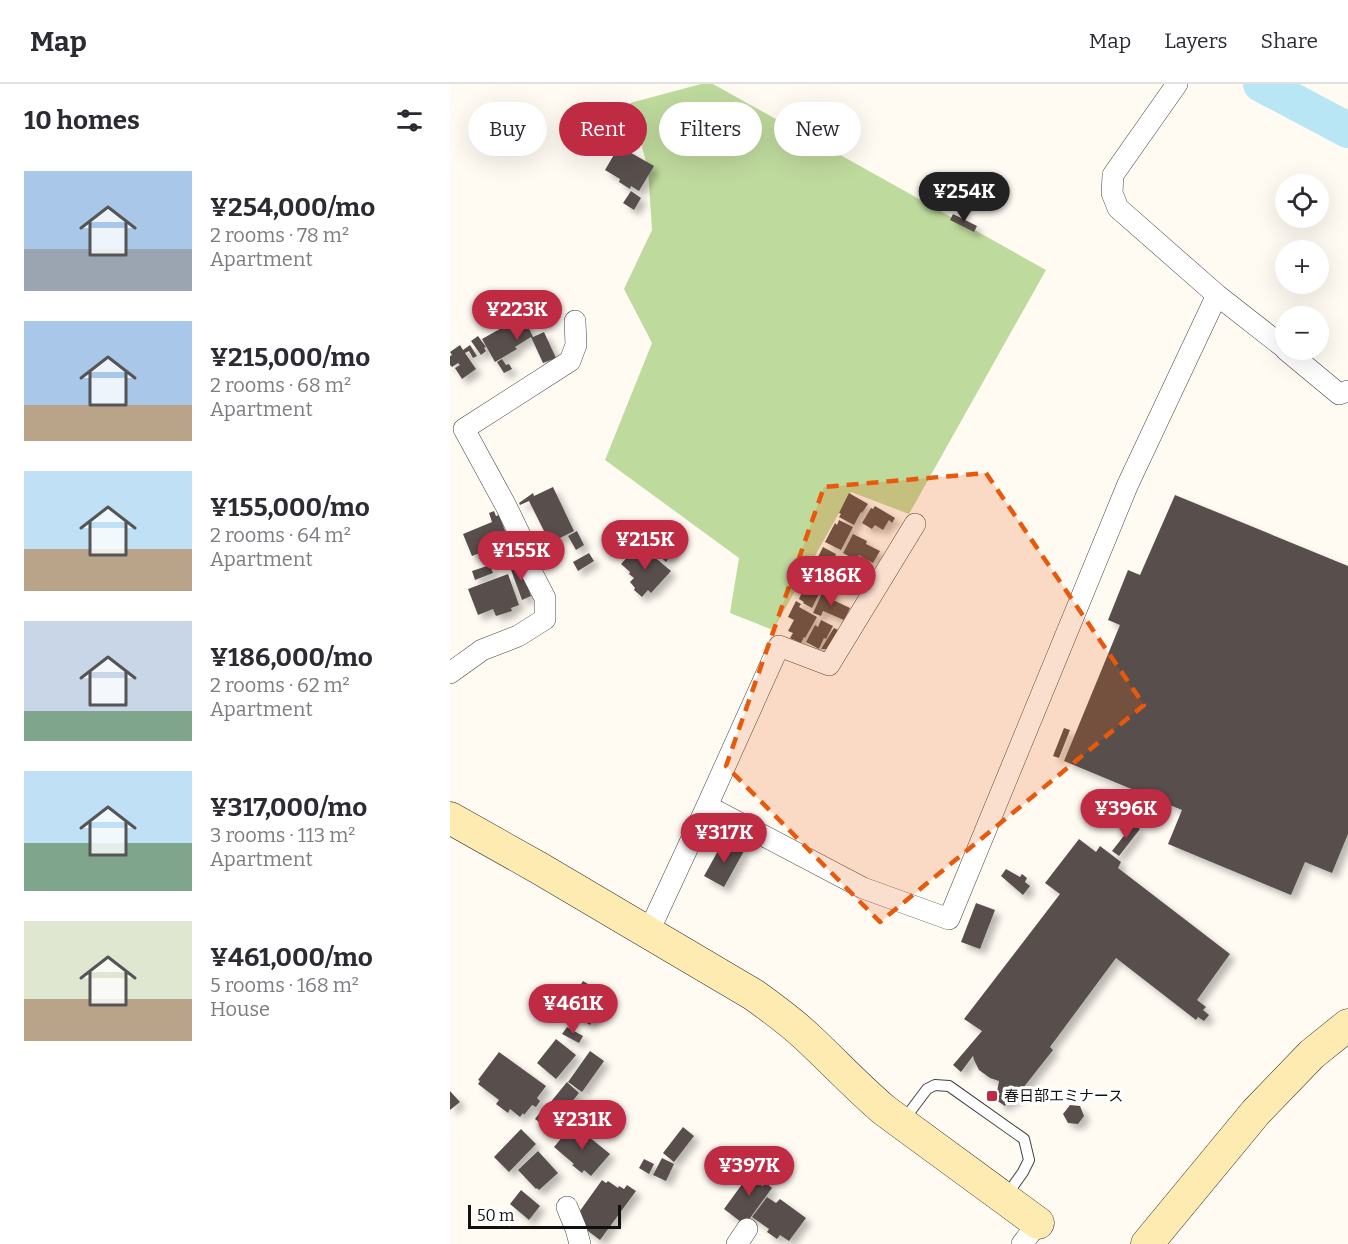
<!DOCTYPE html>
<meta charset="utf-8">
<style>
:root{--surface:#fff;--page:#f7f7f7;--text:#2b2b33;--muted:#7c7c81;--line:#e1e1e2;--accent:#be2b43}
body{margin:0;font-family:Bitter,"Noto Sans JP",serif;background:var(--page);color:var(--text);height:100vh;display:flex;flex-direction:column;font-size:22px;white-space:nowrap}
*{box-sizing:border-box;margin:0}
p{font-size:20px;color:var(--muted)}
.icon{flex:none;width:33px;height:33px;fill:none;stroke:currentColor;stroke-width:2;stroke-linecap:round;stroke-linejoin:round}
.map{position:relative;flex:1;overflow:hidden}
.details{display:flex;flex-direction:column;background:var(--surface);width:450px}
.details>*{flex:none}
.hud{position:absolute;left:18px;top:18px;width:570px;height:54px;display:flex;gap:12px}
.tools{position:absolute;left:825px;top:90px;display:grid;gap:12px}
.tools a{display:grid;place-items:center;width:54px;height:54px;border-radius:50%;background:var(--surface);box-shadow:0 6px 24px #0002;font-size:30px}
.scale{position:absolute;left:18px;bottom:15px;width:153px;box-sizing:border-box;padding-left:6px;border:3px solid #101010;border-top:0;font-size:16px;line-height:21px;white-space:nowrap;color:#101010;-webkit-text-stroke:4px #fff;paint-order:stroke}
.price{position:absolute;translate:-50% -51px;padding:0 14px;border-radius:21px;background:var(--accent);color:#fff;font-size:20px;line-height:39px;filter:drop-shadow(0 2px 3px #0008)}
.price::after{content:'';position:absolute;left:50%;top:36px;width:18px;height:14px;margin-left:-9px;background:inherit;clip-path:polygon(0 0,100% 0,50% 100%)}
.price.current{background:#222;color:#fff}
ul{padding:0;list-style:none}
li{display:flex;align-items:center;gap:18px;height:150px;padding:0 24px}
li span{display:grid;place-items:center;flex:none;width:168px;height:120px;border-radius:0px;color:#555}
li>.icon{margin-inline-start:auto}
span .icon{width:72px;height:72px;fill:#fffc;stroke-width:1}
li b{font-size:26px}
h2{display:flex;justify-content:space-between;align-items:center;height:72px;padding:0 24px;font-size:26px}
.chip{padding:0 21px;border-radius:27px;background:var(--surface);box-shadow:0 6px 24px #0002;font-size:21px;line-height:54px}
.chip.current{background:var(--accent);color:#fff}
header{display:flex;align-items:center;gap:36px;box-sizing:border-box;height:84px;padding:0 30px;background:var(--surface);border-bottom:2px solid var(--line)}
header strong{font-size:28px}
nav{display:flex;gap:33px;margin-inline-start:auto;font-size:21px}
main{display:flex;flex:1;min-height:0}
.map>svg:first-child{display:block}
.forest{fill:#bfda9d}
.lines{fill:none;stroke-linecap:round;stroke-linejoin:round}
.river{stroke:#b9e6f5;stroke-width:36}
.building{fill:#59504d;filter:url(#shadow)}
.lane-casing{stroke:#434343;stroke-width:12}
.street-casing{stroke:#434343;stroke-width:22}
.secondary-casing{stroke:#323232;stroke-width:33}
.lane{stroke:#fff;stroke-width:10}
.street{stroke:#fff;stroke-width:21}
.secondary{stroke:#fdebb1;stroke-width:32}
.marked{fill:#e8590c;fill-opacity:0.2;stroke:#e8590c;stroke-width:4.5;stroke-dasharray:12 8;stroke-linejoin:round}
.poi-dot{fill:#be2b43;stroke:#fff;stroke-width:2}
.labels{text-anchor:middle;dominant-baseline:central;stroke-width:6;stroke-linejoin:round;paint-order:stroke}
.poi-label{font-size:15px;fill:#101010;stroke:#fff;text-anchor:start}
</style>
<header>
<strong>Map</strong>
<nav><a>Map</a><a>Layers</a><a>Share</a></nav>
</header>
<main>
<section class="details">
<h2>10 homes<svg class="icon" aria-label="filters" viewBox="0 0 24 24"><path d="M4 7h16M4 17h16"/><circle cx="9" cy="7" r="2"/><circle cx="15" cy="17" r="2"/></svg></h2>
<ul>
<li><span style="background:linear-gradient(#a9c7e8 65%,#9aa5b1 0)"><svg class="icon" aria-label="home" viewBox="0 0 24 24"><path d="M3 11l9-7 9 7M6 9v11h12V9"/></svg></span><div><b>¥254,000/mo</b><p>2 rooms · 78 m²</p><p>Apartment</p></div></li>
<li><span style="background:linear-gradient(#a9c7e8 70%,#b9a48a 0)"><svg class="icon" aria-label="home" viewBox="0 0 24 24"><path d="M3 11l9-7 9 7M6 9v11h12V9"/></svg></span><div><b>¥215,000/mo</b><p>2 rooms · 68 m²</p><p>Apartment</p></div></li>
<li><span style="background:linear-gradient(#bfe0f5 65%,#b9a48a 0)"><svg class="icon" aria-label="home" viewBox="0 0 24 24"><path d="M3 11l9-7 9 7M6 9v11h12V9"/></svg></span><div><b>¥155,000/mo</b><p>2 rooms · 64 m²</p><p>Apartment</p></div></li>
<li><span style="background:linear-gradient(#c9d6e8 75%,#7fa58c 0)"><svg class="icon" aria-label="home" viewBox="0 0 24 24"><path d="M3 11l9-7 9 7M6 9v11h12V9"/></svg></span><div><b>¥186,000/mo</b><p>2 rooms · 62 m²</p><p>Apartment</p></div></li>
<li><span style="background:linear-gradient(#bfe0f5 60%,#7fa58c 0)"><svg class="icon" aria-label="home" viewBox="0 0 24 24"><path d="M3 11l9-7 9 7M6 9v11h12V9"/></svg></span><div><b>¥317,000/mo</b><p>3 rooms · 113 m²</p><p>Apartment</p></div></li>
<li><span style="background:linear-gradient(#dfe7d0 65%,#b9a48a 0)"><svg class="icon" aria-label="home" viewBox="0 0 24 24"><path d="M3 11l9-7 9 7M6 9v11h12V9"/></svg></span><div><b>¥461,000/mo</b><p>5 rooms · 168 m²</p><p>House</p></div></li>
</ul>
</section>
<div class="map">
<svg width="898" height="1160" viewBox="0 0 898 1160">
<defs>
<filter id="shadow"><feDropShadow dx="5.5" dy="5.5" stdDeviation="3" flood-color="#0004"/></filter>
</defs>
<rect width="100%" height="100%" fill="#fffbf3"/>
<!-- forest -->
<path class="forest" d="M251 0H263L596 186 459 430 401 408 323 546 280 529 289 474 155 376 202 259 174 205 202 146 198 85 180 19Z"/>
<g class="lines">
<!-- river -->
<path class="river" d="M811 0 898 46"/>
</g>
<!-- building -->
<path class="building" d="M169 62 204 82 189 107 181 102 180 105 169 98 170 95 155 86Z
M181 107 191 114 184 126 173 119Z
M503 130 527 142 524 148 500 136Z
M69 226 72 231 52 243 49 238Z
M73 232 83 253 94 248 106 274 93 279 81 253 65 263 67 265 45 278 32 255Z
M28 252 36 263 34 264 36 267 31 271 21 257Z
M10 261 13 266 20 261 27 272 23 274 19 267 15 269 26 285 12 295 5 284 10 281 8 279 2 283 0 281V272L2 271 0 268Z
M52 275 56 281 59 280 62 285 54 289 47 278Z
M103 403 124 447 100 459 79 417 70 421 69 419 83 409 84 412Z
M399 409 418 420 412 429 411 428 404 441 389 433 391 430 389 429Z
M725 411 898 482V750L882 789 855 778 841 811 718 760 732 726 614 677 670 541 658 536 678 486 690 491Z
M425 422 445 434 442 439 439 436 433 446 425 441 422 445 412 439 421 424 423 425Z
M44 427 46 432 49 431 60 460 53 463 50 453 47 449 44 450 49 461 22 472 13 450 42 438 39 429Z
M389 436 403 443 391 466 375 458 385 439 387 441Z
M127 447 134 461 126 466 118 452Z
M403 450 417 457 416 460 430 467 423 479 409 471 406 476 393 469Z
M210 454 225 467 216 478 201 465Z
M189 460 221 487 201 509 198 506 192 513 184 506 185 504 180 498 184 494 179 490 180 488 171 480Z
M373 463 386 470 384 475 387 476 377 497 370 493 371 490 362 485Z
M139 469 144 477 128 487 123 478Z
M391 472 417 486 412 496 400 490 399 492 396 491 393 502 380 495Z
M69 480 81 512 72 516 60 483Z
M40 481 43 489 25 496 22 487Z
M58 490 69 521 61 524 62 527 46 532 43 525 28 531 18 505Z
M362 493 374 500 362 524 353 519 354 518 349 515 357 497 359 498Z
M373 507 385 512 383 516 400 524 394 536 373 527 371 532 363 529Z
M346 517 351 520 349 523 367 533 355 554 354 553 351 559 340 554 343 549 338 547 344 536 338 533Z
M371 536 383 542 376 555 374 554 369 565 356 558 365 541 368 543Z
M384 544 388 546 377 565H371Z
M614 644 620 646 609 674 603 672Z
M683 740 690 745 669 772 662 767Z
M629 755 646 768 650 762 671 778 668 784 780 870 747 916 756 923 753 926 759 931 754 937 748 933 746 936 666 874 600 963 603 966 562 1018 559 1016 555 1022 546 1016 550 1010 547 1008 549 997 540 994 529 986 524 976 523 972 511 988 503 981 532 947 514 935 610 810 595 799Z
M274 756 294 767 274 803 254 792Z
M556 785 570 793 572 790 577 794 575 798 580 802 573 811 551 792Z
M526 819 545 826 530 865 511 858Z
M133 897 158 912 140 941 115 926Z
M117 943 133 952 129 959 112 950Z
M106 955 126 971 106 995 87 979Z
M140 967 154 977 132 1008 118 998Z
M49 968 96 1002 87 1014 90 1017 86 1023 82 1021 74 1031 73 1029 70 1033 60 1025 58 1029 46 1020 49 1016 28 1000 30 997 28 996Z
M117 998 129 1009 108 1035 95 1025Z
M0 1007 10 1018 0 1026Z
M620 1021 630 1022 634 1032 628 1040 618 1039 613 1030Z
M145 1022 165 1036 157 1048 137 1033Z
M92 1026 102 1034 96 1043 85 1035Z
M123 1040 160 1070 141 1092 134 1086 132 1089 122 1081 124 1080 104 1063Z
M233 1043 244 1052 224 1078 213 1069Z
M71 1045 86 1060 59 1088 44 1073Z
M88 1067 108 1089 89 1106 87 1104 86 1105 68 1086Z
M212 1074 224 1080 216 1097 203 1091Z
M194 1075 204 1080 199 1090 189 1084Z
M306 1085 317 1093 311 1101 313 1102 315 1098 322 1104 295 1141 274 1125 298 1092 300 1093Z
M152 1096 156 1099 158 1097 168 1104 169 1102 174 1105 177 1101 186 1107 150 1156 130 1141 127 1131Z
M71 1106 90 1122 79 1136 60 1120Z
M317 1113 326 1119 330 1115 356 1134 339 1157 330 1151 327 1155 317 1148 319 1145 302 1133Z"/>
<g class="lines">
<defs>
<path id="lane" d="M453 1037 477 1005 485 1001 499 1002 574 1055 579 1076 573 1088 556 1112"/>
<path id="street" d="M767 211 836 265
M836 266 889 310 898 307
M0 589 32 566 68 552 95 535V514L80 485 70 451 56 422 14 345 120 277 126 261 125 237
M257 722 413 804 499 835 678 400 767 211 668 124 662 109 663 91 727 0
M198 849 257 722 329 562 379 581 465 440
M117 1123 126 1145 130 1160
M287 1160 297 1145
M572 1160 588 1139"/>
<path id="secondary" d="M0 734 89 784 304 911C322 924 340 937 356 952 382 976 407 1003 434 1026L588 1139
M697 1160 806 1028 862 970 898 941"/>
</defs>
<!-- lane casing -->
<use href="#lane" class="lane-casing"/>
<!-- street casing -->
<use href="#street" class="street-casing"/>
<!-- secondary casing -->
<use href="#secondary" class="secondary-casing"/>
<!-- lane -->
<use href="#lane" class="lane"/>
<!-- street -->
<use href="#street" class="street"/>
<!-- secondary -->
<use href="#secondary" class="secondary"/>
</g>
<!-- marked area -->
<path class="marked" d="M536 389 694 621 430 838 276 682 374 403Z"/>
<!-- markers -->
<rect class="poi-dot" x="536" y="1006" width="12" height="12" rx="3"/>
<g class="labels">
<!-- poi labels -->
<g class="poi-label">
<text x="554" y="1012">春日部エミナース</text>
</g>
</g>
</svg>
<div class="tools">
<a><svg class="icon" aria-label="locate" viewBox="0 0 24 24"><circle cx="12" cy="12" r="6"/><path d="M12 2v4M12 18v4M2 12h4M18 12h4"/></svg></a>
<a>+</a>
<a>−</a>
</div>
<div class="scale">50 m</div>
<b class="price current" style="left:514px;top:139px">¥254K</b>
<b class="price" style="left:67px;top:257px">¥223K</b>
<b class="price" style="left:195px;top:487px">¥215K</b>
<b class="price" style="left:71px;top:498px">¥155K</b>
<b class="price" style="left:381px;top:523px">¥186K</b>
<b class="price" style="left:676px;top:756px">¥396K</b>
<b class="price" style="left:274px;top:780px">¥317K</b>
<b class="price" style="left:123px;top:951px">¥461K</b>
<b class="price" style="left:132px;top:1067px">¥231K</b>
<b class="price" style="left:299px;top:1113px">¥397K</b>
<div class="hud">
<a class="chip">Buy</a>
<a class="chip current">Rent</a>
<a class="chip">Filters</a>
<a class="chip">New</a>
</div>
</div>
</main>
